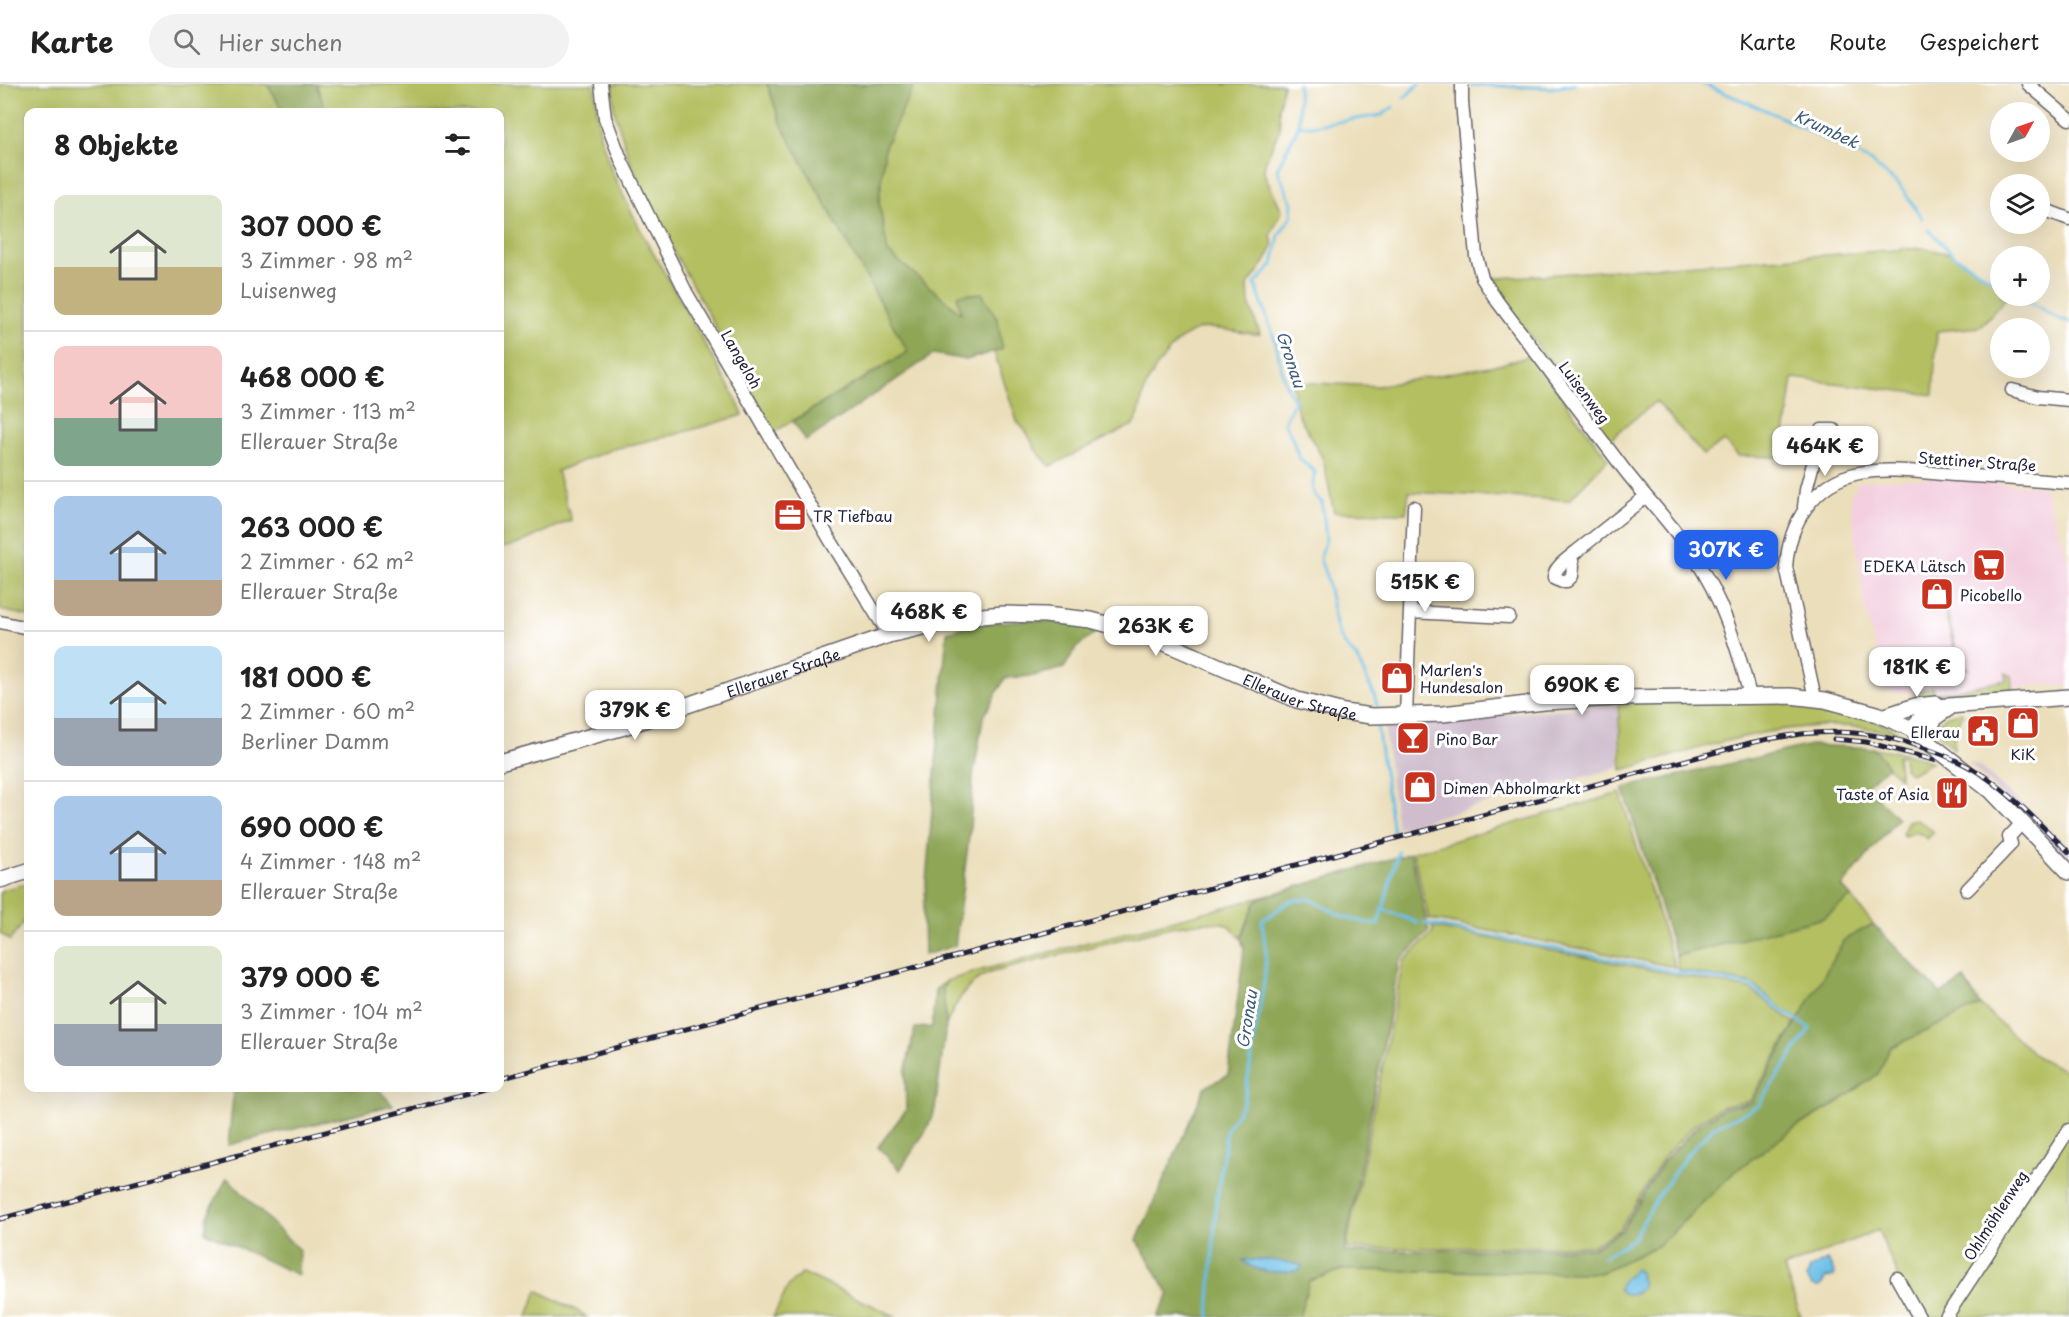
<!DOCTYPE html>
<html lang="de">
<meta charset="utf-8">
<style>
:root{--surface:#fff;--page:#f2f2f2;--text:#222;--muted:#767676;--line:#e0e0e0;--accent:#2563eb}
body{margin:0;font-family:"Playpen Sans",sans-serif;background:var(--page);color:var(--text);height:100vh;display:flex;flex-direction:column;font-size:22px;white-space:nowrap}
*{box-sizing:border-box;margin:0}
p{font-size:20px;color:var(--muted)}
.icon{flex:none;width:33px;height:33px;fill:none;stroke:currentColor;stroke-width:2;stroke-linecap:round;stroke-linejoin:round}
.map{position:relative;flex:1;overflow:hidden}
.drawer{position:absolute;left:24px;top:24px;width:480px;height:984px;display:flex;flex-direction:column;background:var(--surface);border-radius:12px;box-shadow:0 6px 24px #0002}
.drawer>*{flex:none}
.needle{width:39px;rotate:50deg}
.fabs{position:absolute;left:1990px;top:18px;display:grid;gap:12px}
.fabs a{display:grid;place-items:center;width:60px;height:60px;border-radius:50%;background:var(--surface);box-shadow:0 6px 24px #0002;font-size:30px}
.price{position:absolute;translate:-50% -51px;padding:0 14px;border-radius:12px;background:#fff;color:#222;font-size:20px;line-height:39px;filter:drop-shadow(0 2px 3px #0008)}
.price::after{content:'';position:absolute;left:50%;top:36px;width:18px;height:14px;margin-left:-9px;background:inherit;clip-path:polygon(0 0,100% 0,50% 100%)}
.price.active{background:var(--accent);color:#fff}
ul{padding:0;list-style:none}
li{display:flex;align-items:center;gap:18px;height:150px;padding:0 30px}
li+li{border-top:2px solid var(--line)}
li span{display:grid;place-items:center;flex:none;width:168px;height:120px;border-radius:12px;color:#555}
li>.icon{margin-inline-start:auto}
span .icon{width:72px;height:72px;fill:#fffc;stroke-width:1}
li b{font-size:26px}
h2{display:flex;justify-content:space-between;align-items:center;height:72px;padding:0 30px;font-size:26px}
header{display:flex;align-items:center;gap:36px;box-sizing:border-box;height:84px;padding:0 30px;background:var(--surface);border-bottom:2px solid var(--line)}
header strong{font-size:28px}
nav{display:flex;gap:33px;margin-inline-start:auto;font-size:21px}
.search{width:420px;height:54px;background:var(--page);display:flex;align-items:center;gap:15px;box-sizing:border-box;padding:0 21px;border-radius:33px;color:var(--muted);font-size:22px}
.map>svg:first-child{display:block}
.built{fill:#f3cfdf}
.industrial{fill:#cfbdce}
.green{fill:#b3bf61;stroke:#6a704e;stroke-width:1.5}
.forest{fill:#8ea657;stroke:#586449;stroke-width:1.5}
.water{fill:#6abfe7;stroke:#467091;stroke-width:1.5}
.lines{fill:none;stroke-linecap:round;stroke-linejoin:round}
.stream{stroke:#6abfe7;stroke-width:3}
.minor-casing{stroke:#686467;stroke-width:15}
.major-casing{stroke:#686467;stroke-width:18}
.minor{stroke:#fff;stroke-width:12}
.major{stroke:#fff;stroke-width:15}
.rail-casing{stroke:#22223b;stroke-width:5}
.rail{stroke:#fff;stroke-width:3;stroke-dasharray:9;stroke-linecap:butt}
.labels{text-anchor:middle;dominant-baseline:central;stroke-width:6;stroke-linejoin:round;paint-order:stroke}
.street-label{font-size:15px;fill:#22223b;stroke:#fff}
.poi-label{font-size:15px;fill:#22223b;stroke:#fff;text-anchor:start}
.water-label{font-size:16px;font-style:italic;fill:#3b5977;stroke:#fff}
</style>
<header>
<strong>Karte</strong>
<div class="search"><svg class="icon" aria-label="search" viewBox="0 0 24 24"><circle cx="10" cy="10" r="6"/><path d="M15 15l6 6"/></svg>Hier suchen</div>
<nav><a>Karte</a><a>Route</a><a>Gespeichert</a></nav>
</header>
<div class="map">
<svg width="2069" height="1233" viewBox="0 0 2069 1233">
<rect width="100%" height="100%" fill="#fff"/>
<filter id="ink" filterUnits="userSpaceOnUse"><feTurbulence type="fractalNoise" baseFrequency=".0167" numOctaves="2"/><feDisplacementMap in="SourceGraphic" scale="12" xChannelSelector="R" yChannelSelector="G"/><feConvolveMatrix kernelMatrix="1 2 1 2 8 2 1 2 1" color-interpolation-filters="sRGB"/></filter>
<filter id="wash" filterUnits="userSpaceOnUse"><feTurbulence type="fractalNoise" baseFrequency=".008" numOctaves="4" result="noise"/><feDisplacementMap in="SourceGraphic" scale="24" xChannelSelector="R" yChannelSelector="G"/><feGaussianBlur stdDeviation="1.35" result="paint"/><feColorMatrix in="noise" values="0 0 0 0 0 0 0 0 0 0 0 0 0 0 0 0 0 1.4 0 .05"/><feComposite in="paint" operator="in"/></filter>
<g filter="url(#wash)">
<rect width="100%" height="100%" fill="#ebdeba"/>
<!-- built -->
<path class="built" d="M1934 394 2044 403 2069 479V601H2036L1936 613 1915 608H1888L1865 526 1850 412 1860 397Z"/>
<!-- industrial -->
<path class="industrial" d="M1617 621 1620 683 1397 744 1384 639Z
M1968 678 1979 682 2069 764V780Z"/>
<!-- green -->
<path class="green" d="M0 0H267L284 28H28V532L0 526Z
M316 0H594L600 51 612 88 643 151 736 315 743 331 677 350 613 365 557 387 571 436 516 461 500 464V28H326Z
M613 0H767L782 42 908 268 774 348 660 143 629 75 614 26Z
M915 0H1283L1279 23 1280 44 1265 79 1264 89 1282 127 1271 150 1273 162 1265 178 1248 201 1249 219 1260 250C1241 251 1217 241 1200 245 1175 251 1147 292 1142 315 1139 328 1141 328 1133 341L1050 382 1036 366 1027 349 1017 337 994 268 1002 265 888 169 879 118 885 61Z
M1923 164 1951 170 2001 202V212H2008L1980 243 1937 247 1933 311 1793 294 1782 373 1738 372 1724 357 1703 371 1656 317 1609 356 1487 195Z
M1531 272 1608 375 1569 416 1409 408 1406 429 1334 428 1323 375 1298 330 1292 298 1378 302 1501 280Z
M1947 528 1961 584 1968 583 1969 585 1954 587 1959 584 1945 530Z
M1103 530 1133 537 1270 597 1103 532Z
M2006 589 2011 592 2013 609 1915 612V608L1933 603 1934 610 2006 596Z
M1744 616C1768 618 1794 617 1818 621 1857 627 1892 642 1925 663 1913 658 1900 651 1887 648 1801 627 1705 664 1622 686L1618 619Z
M1961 628 1963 630 1954 649V665L1938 649 1937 640 1947 631Z
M1873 664 1905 669 1932 678 1914 688 1909 689 1904 684 1903 672H1897L1900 694 1887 682Z
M1620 709 1675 883 1429 835 1413 768Z
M1917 735 1934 748 1927 755C1919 747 1914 748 1904 752L1902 750 1908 737Z
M28 799V833L10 856 0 849V807Z
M1263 813 1255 819 1241 854 1231 843 1222 839 1204 838 1170 843 989 889C966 899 956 919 946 941L943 905 946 897 978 887Z
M1851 813 1873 840 1844 856 1799 936 1776 920 1753 900 1679 886 1676 872 1823 834Z
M1432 843 1750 905 1795 939 1750 1017 1723 1022 1694 1041 1664 1073 1620 1145 1592 1162 1346 1165 1403 878 1433 848Z
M1980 921 2036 972 2069 989V1233H1916L1878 1146 1784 1184 1801 1233H1299L1309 1197 1342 1186 1599 1189 1659 1161 1734 1088 1796 1043 1834 1021 1878 990 1890 964Z
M803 1189 897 1233H773L789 1201Z
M537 1206 581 1229 587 1233H528Z"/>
<!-- forest -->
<path class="forest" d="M267 0H316L326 28H284Z
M767 0H915L885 62 879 118 888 168 961 229 957 211 982 209 998 236 1002 265 966 276 934 270 806 357 793 337 908 268 782 42Z
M1034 536 1084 541 1096 548 1076 564 1064 584 1033 592 1005 594 983 634 973 693 970 745 955 862 924 871 923 833 947 548 977 539Z
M1811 661 1873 664 1888 682 1866 702 1898 734 1842 803 1851 813 1823 834 1676 872 1623 704Z
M1411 769 1429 847 1399 878 1344 1168 1593 1164 1622 1146 1664 1077 1696 1043 1724 1024 1751 1019 1844 856 1873 840 1941 910 1964 895 1980 921 1890 964 1878 990 1834 1021 1796 1043 1734 1088 1659 1161 1599 1189 1342 1186 1309 1197 1299 1233H1157L1169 1210 1137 1156 1205 1003 1228 991 1244 865 1241 854 1255 819 1263 813Z
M946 897 943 905 946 941 935 1025 927 1045 900 1086 878 1063 906 1026 905 989 915 944 932 943 935 906Z
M234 1004H377L393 1021 228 1061Z
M227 1094 299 1166 298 1191 205 1148 207 1132Z"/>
<!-- water -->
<path class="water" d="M1243 1176H1271L1302 1181 1299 1186C1283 1189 1254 1190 1243 1176Z
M1828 1176 1835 1190 1834 1192 1826 1194 1820 1203 1812 1202 1807 1194 1810 1184Z
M1636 1185 1639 1188 1643 1202C1637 1209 1625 1215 1619 1205L1623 1195Z"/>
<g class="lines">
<!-- stream -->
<path class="stream" d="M1298 0 1299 41 1277 85 1292 119 1291 133 1279 151 1273 181 1255 200 1276 259 1284 296 1294 318 1284 338 1292 353 1299 374 1315 388C1312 401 1310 410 1322 418L1326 454 1320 475 1327 495 1337 545 1344 560 1357 574 1375 613 1377 622
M1703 0 1770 28 1870 77 1900 102 1922 134
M1471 1 1551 4 1574 0
M1404 14 1419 0
M1299 41 1311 42 1382 31 1393 23
M1929 146 1953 171 2001 201
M2019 212 2062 237 2069 238
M1377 642 1393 747
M1383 825 1418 839
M1424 839 1751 902 1775 921 1810 944 1758 1022 1714 1043 1686 1072 1656 1115 1634 1154 1604 1173
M1209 1233 1216 1121 1227 1044 1244 1018 1265 892 1266 868 1262 837 1290 817 1310 815 1343 833 1377 841 1383 825 1398 768"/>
</g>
</g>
<g filter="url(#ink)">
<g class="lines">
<defs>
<path id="minor" d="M601 0 605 34 622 78 686 208 829 454 889 551
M1462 0V18L1476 172 1482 194 1497 217C1539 272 1581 328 1623 384 1646 414 1673 441 1694 473 1722 514 1738 564 1750 612
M2028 0 2069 35
M2040 124 2069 135
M2012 306 2038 313 2069 316
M1804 423 1806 406 1822 346H1834
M1571 472 1573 482 1572 492 1567 497H1562L1554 493C1555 482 1569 474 1577 467L1645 413
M1410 528 1509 533
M0 538 28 544
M1815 614 1786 483C1789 440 1813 398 1859 389 1890 383 1924 389 1955 391 1993 393 2031 396 2069 399
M1406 632 1414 423
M1967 806 2011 760 2009 753 2021 740
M1897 1194 1919 1233
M1946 1233 2069 1046"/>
<g id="major">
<path d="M1885 632 1915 622 1936 620"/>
<path d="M1926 647 1937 632 1949 624"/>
<path d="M1919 651 1917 646V640L1923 630 1935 623 2069 613"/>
<path id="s1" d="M500 678 624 643 889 551 961 534 1003 530 1045 531 1091 536 1117 543 1165 559 1297 616 1344 628 1371 632 1443 630 1544 618 1617 614 1790 612 1825 616 1877 630 1910 644 1987 704"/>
<path d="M1982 697 2069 788"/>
<path d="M0 796 28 787"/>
</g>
</defs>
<!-- minor casing -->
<use href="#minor" class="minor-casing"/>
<!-- major casing -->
<use href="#major" class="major-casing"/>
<!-- minor -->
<use href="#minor" class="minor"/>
<!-- major -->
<use href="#major" class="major"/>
<defs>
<path id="rail" d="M1834 655 1866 658 1934 676
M500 995 1750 659C1815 644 1866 643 1930 666 1950 673 1970 682 1987 694 2017 715 2043 744 2069 768
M0 1135 490 1004"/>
</defs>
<!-- rail casing -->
<use href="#rail" class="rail-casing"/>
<!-- rail -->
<use href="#rail" class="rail"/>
</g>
</g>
<!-- icons -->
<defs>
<symbol id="office-square" viewBox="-11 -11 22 22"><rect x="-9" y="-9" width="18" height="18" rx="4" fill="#c8321e" stroke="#fff"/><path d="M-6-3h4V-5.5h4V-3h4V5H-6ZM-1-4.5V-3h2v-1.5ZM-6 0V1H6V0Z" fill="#fff"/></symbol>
<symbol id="supermarket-square" viewBox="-11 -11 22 22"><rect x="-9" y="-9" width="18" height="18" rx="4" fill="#c8321e" stroke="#fff"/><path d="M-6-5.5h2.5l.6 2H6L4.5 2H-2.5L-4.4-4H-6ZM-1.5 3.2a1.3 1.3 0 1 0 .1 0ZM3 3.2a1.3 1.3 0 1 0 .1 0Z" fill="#fff"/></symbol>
<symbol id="shop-square" viewBox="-11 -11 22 22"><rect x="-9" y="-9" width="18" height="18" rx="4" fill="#c8321e" stroke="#fff"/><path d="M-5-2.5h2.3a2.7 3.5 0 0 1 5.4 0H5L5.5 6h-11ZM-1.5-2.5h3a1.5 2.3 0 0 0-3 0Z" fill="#fff"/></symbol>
<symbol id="civic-square" viewBox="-11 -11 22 22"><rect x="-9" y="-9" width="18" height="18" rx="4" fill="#c8321e" stroke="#fff"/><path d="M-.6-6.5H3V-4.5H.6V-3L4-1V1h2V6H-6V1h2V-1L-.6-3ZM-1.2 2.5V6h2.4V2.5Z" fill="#fff"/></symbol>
<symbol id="bar-square" viewBox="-11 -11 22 22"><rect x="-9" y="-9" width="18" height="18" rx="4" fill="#c8321e" stroke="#fff"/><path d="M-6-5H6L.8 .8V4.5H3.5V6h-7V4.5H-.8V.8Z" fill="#fff"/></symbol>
<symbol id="restaurant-square" viewBox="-11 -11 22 22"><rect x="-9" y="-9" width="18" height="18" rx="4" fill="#c8321e" stroke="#fff"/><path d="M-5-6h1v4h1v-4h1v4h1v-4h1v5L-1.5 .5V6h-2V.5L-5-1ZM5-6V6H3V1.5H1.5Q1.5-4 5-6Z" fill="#fff"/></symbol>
</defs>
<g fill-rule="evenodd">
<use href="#office-square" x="771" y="412" width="38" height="38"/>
<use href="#supermarket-square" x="1970" y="462" width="38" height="38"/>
<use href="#shop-square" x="1918" y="491" width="38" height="38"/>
<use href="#shop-square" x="1378" y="575" width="38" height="38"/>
<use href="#shop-square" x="2004" y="620" width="38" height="38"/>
<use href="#civic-square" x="1964" y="628" width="38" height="38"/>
<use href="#bar-square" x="1394" y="635" width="38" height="38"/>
<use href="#shop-square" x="1401" y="684" width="38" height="38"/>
<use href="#restaurant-square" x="1933" y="690" width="38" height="38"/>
</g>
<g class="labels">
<!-- street labels -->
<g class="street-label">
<text transform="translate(742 275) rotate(60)">Langeloh</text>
<text transform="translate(1585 308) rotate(53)">Luisenweg</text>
<text transform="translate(1977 377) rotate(4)">Stettiner Straße</text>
<text stroke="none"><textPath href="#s1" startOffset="297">Ellerauer Straße</textPath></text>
<text stroke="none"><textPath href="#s1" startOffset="837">Ellerauer Straße</textPath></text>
<text transform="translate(1995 1131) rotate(-57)">Ohlmöhlenweg</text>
</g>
<!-- poi labels -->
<g class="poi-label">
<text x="813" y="431">TR Tiefbau</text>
<text x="1966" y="481" text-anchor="end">EDEKA Lätsch</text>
<text x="1960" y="510">Picobello</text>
<text x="1420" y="585">Marlen's<tspan x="1420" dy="17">Hundesalon</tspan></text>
<text x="1960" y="647" text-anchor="end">Ellerau</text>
<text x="1436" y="654">Pino Bar</text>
<text x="2023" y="669" text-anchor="middle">KiK</text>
<text x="1443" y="703">Dimen Abholmarkt</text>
<text x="1929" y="709" text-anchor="end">Taste of Asia</text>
</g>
<!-- water labels -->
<g class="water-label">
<text transform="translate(1827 44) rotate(25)">Krumbek</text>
<text transform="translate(1292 275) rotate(72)">Gronau</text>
<text transform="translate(1246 935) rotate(-81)">Gronau</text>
</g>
</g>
</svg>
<div class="fabs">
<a><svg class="needle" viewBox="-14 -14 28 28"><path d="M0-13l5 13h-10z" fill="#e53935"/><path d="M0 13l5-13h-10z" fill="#767676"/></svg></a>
<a><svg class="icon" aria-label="layers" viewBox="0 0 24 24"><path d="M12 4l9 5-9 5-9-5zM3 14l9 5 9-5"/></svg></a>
<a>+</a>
<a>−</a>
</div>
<b class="price" style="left:1825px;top:393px">464K €</b>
<b class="price active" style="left:1726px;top:497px">307K €</b>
<b class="price" style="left:1425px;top:529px">515K €</b>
<b class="price" style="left:929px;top:559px">468K €</b>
<b class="price" style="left:1156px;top:573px">263K €</b>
<b class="price" style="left:1917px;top:614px">181K €</b>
<b class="price" style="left:1582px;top:632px">690K €</b>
<b class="price" style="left:635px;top:657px">379K €</b>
<section class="drawer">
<h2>8 Objekte<svg class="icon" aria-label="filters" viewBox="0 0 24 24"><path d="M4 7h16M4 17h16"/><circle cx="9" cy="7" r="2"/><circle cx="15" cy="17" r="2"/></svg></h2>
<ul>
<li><span style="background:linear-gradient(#dfe7d0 60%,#c2b280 0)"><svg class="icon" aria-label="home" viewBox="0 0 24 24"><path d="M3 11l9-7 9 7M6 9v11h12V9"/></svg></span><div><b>307 000 €</b><p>3 Zimmer · 98 m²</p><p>Luisenweg</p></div></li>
<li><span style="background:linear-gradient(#f6c9c9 60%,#7fa58c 0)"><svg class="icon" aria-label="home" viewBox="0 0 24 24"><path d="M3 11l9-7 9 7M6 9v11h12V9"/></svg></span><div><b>468 000 €</b><p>3 Zimmer · 113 m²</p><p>Ellerauer Straße</p></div></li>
<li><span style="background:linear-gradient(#a9c7e8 70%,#b9a48a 0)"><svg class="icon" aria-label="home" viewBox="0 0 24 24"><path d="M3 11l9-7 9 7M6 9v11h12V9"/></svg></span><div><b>263 000 €</b><p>2 Zimmer · 62 m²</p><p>Ellerauer Straße</p></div></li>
<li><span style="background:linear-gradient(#bfe0f5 60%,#9aa5b1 0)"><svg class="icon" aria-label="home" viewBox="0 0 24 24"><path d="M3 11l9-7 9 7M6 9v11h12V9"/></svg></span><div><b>181 000 €</b><p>2 Zimmer · 60 m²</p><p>Berliner Damm</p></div></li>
<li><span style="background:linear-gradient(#a9c7e8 70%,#b9a48a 0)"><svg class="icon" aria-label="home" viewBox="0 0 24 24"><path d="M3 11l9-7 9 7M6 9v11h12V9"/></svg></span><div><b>690 000 €</b><p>4 Zimmer · 148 m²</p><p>Ellerauer Straße</p></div></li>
<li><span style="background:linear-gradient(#dfe7d0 65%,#9aa5b1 0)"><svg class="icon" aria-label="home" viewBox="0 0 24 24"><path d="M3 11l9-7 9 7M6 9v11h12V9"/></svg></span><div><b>379 000 €</b><p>3 Zimmer · 104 m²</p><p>Ellerauer Straße</p></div></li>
</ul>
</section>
</div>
